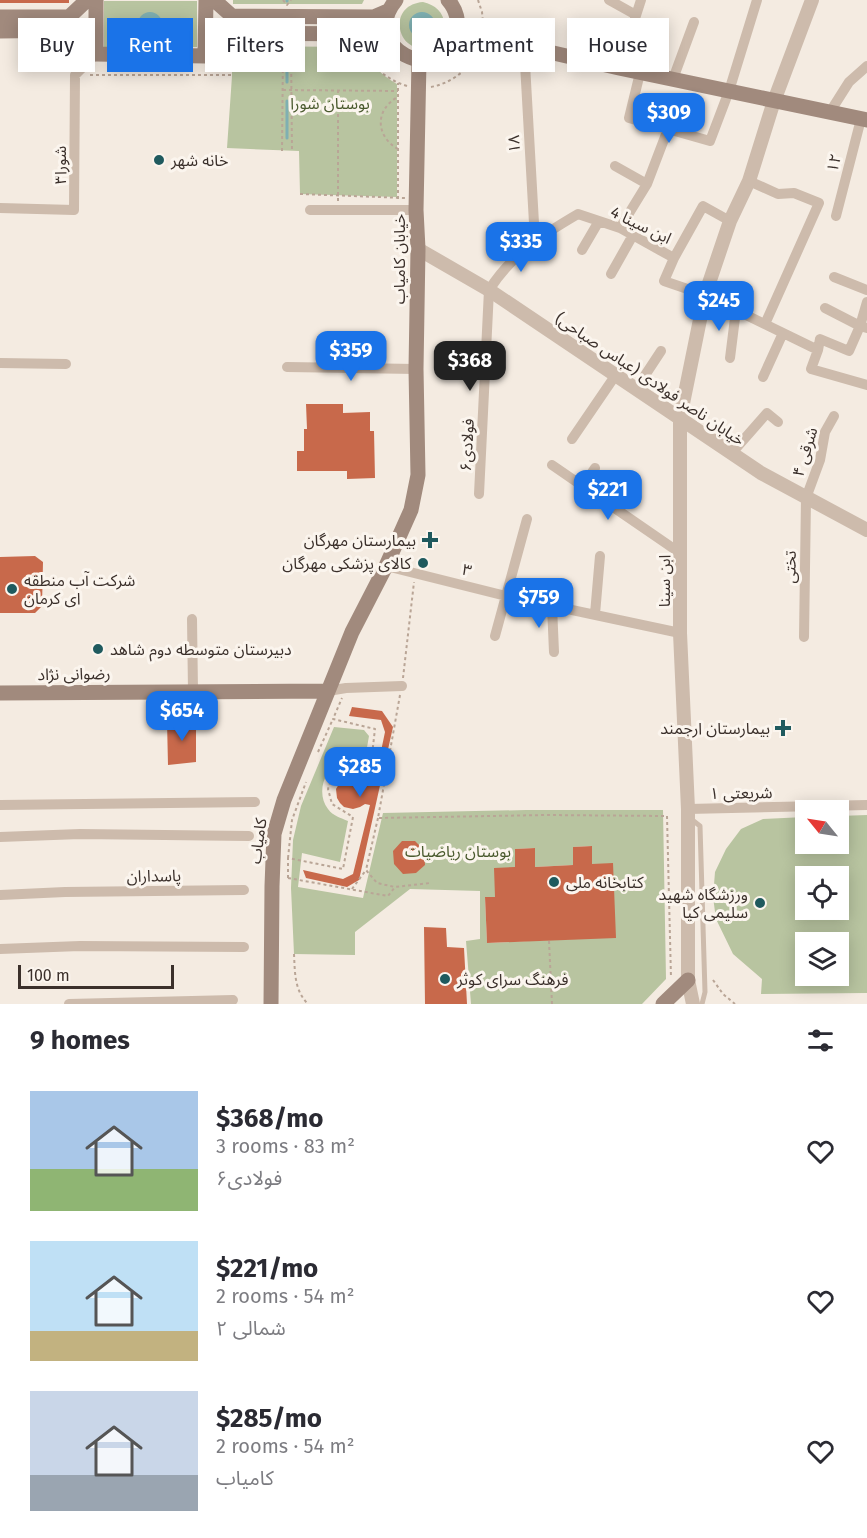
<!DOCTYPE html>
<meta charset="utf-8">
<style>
:root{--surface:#fff;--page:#f7f7f7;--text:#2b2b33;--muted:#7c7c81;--accent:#1a73e8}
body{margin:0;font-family:"Fira Sans","Noto Sans Arabic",sans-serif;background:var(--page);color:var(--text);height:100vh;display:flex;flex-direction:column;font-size:22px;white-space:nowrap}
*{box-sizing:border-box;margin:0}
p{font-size:20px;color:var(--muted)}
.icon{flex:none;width:33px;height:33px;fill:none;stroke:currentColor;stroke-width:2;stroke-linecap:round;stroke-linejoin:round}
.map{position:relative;height:1004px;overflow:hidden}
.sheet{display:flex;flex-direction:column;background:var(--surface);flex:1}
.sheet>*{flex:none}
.guide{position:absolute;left:18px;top:18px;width:831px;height:54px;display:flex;gap:12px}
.needle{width:39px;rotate:300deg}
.buttons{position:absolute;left:795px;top:800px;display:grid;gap:12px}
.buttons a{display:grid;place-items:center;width:54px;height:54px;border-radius:0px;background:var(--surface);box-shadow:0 3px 15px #0003;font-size:30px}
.scale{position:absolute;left:18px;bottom:15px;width:156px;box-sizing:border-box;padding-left:6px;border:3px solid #3b302b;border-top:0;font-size:16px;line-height:21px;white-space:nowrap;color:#3b302b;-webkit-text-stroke:4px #fbf5ee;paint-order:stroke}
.price{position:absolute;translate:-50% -51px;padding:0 14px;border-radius:12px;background:var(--accent);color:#fff;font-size:20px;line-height:39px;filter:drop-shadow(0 2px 3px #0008)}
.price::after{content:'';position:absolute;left:50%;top:36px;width:18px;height:14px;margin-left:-9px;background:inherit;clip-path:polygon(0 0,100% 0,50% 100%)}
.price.current{background:#222;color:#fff}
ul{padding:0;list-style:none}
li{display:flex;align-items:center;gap:18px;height:150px;padding:0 30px}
li span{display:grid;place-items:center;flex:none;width:168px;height:120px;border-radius:0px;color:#555}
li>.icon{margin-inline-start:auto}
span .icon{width:72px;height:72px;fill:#fffc;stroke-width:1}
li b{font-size:26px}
h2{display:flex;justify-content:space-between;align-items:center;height:72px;padding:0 30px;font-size:26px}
.chip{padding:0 21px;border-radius:0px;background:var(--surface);box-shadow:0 3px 15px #0003;font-size:21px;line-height:54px}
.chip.current{background:var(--accent);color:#fff}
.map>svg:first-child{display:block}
.green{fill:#b8c4a0;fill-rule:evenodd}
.water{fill:#7fb0b2}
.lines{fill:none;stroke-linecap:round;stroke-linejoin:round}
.stream{stroke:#7fb0b2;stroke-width:3}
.building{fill:#c8694b}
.path{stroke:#b9a596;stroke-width:2;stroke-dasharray:3 3;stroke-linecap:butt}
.service{stroke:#cdbbac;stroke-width:5}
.minor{stroke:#cdbbac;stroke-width:10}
.tertiary{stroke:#cdbbac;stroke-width:14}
.secondary{stroke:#a18a7d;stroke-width:15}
.poi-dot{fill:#1f5a5e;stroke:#fbf5ee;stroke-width:2}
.labels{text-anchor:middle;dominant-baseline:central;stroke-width:6;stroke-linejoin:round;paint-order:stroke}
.park-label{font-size:16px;fill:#4a5a2e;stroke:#fbf5ee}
.street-label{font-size:16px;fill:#3b302b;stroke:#fbf5ee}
.poi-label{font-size:16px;fill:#3b302b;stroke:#fbf5ee;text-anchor:start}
</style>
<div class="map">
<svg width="867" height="1004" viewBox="0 0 867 1004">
<rect width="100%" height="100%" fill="#f4ebe1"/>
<!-- green -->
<path class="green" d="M233 0H364L362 4H233Z
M104 1H197V47H104Z
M423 2C438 5 449 18 442 33 440 39 435 44 429 46 398 57 385 5 423 2Z
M232 46 362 47C370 64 381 75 397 84V197L300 194 299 151 227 148 232 76Z
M334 727 364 730 369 736 366 753 361 763C357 762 351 760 347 761 325 764 315 792 328 809 333 816 341 818 348 821L340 862 302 853 298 887 363 898 383 813 526 810H663L666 979 642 1004H471L466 941 480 939V891L410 889 355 932V955L294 954 291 888 293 840 301 806ZM591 846 592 864 615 937 487 943 485 898 495 897 515 867V849L535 848V867L573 865V847Z
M867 815V993L761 994 762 979 733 954 716 919 713 897 715 872 726 849 741 829 763 819 805 817 806 843H838L839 816ZM806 876H838V909H806ZM806 942H838V975H806Z"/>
<!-- water -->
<path class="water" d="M409 25a13 13 0 1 1 26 0a13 13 0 1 1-26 0Z
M138 24a12 12 0 1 1 24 0a12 12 0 1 1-24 0Z"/>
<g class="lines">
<!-- stream -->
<path class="stream" d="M287 1V0
M287 82V49
M287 138V101"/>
</g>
<!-- building -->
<path class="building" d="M0 0H69V3H0Z
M306 404H343V413L370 412V431H374L375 478 347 479V471H297V451H304V429H307Z
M35 556 43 562 42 606 35 613H0V557Z
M352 707 382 711 393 727 359 880 347 887 306 878 303 870 343 879 353 874 370 805 365 804 360 807 353 809 344 807 340 803 337 798 336 789 342 779 352 776 361 778 368 785H374L385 732 381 720 349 716Z
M167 721H196V762L168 765Z
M402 841H415L424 850 425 865 416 873 403 874 394 864 393 851Z
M592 846V864L613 863 616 938 487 943 485 897H495L494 868 515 867V849L535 848V867L573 865V847Z
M424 927 446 928 447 947 464 948 467 1004H425Z"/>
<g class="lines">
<!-- path -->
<path class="path" d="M283 0 287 5 291 0
M478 0 482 12 483 23
M362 45C371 66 385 79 407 86
M287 46 291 49 292 151
M90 75H231L232 51
M431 87C452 83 470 69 479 49
M283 90 398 91
M398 149C375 136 375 109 398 97
M282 151 283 49 286 47
M300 194 405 198
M398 199V83
M338 201V90
M403 678 414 582
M400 695 378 818 547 815 667 816 671 978
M318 752 333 719
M378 818 366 870 377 883 395 887 430 883
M288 858 292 820 306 782
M288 878V858L343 869 353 817 332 804 328 789 331 780 336 774 346 769 370 772 375 729 333 719 342 698
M288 878 388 896 395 887
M352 889 366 870
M549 941 552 1004
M294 954C295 972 294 990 308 1004
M713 980 723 994 735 1004"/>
<!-- service -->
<path class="service" d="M691 819 700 826 705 992 702 1004"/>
<!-- minor -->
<path class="minor" d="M609 0 636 15
M524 46 535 241
M619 68 641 0
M640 73 629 118 710 141 729 91 757 0
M673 79 694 22
M830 112 849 82 867 66
M615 166 647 184
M749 181 778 194 794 193 819 203 765 324
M0 208 74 210 75 75 96 54
M310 210H416
M836 216 861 119
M620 228 647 184 668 129
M582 250 599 221
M674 258 703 206 730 221
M611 274 633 235
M834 277 867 290
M825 308 860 326 867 302
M867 328 860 326 849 351 820 339 818 350 811 369 867 385
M730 358 736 310
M0 363 66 364
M287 367 416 369
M763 377 783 333
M636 389 661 351
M572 439 615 376
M731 454 767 413 778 422
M552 465 680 553
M583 486 595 468
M479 494 489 290C511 255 542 235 578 214L620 228 674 258 664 281 705 295 818 350
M611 505 622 487
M386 566 506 596 680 633
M552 606 554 652
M595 614 600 556
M192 619 193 691
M495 636 527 519
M804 637 806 498 820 460 825 432 834 416
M328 691 346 688 402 686
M0 805 255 802
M688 809 867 805
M0 837 80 834 249 836
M0 895 65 892 244 890
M0 949 80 946 244 947
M69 1004 233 1000"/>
<!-- tertiary -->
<path class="tertiary" d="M418 249 489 290 761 473 867 530
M693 1004 688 980V809L680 633V418L705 295 730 221 749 181 774 101 812 0"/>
<!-- secondary -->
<path class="secondary" d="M96 0V54
M214 0 232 16 374 17 388 11
M396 0C357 47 440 89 456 34 460 22 456 9 448 0
M0 17H69L87 0
M0 31 69 30 96 54
M457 31 619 68 867 120
M96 54 205 56 206 0
M205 56 232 33 374 34 389 40
M0 693 328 691
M271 1004 272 886 274 834 284 800 352 632 386 566 411 510 418 475 416 369 418 249 416 210 419 61
M663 1004 688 980"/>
</g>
<!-- markers -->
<g class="poi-dot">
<circle cx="159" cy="160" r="6"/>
<path d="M427 531h6v6h6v6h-6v6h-6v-6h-6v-6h6z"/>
<circle cx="423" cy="563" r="6"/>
<circle cx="12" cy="589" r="6"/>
<circle cx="98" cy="649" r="6"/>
<path d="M780 719h6v6h6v6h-6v6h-6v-6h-6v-6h6z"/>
<circle cx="554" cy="882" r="6"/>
<circle cx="760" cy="903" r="6"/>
<circle cx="445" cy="979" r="6"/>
</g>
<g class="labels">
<!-- park labels -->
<g class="park-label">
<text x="330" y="103">بوستان شورا</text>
<text x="458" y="851">بوستان ریاضیات</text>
</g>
<!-- street labels -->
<g class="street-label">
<text transform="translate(514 144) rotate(-93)">۱۸</text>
<text transform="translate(834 163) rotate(-76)">۱۲</text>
<text transform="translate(60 165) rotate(-90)">شورا۳</text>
<text transform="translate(641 225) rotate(26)">ابن سینا 4</text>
<text transform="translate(399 259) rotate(-90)">خیابان کامیاب</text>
<text transform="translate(650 379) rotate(34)">خیابان ناصر فولادی (عباس صباحی)</text>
<text transform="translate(467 445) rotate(-87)">فولادی۶</text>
<text transform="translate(805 452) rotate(-73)">۴ شرقی</text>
<text transform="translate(790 567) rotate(-89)">تختی</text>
<text transform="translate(467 570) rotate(14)">۳</text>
<text transform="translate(664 581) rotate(-90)">ابن سینا</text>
<text transform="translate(74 674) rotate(-1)">رضوانی نژاد</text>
<text transform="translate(741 793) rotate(-1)">شریعتی ۱</text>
<text transform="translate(258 841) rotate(-82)">کامیاب</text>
<text transform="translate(154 876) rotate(-1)">پاسداران</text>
</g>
<!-- poi labels -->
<g class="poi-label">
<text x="171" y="160">خانه شهر</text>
<text x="416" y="540" text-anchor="end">بیمارستان مهرگان</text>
<text x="411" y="563" text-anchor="end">کالای پزشکی مهرگان</text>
<text x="24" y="580">شرکت آب منطقه<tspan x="24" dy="18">ای کرمان</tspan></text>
<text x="110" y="649">دبیرستان متوسطه دوم شاهد</text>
<text x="770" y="728" text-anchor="end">بیمارستان ارجمند</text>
<text x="566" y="882">کتابخانه ملی</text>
<text x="748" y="894" text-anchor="end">ورزشگاه شهید<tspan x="748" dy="18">سلیمی کیا</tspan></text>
<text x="457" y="979">فرهنگ سرای کوثر</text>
</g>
</g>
</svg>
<div class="buttons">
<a><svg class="needle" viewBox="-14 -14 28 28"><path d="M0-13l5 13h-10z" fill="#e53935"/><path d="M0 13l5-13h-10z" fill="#7c7c81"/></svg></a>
<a><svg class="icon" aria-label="locate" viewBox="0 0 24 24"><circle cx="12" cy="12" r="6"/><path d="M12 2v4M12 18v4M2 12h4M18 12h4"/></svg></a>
<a><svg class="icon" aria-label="layers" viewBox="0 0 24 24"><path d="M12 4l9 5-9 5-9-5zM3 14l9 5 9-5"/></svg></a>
</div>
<div class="scale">100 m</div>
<b class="price" style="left:669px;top:144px">$309</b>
<b class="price" style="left:521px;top:273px">$335</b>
<b class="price" style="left:719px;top:332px">$245</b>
<b class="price" style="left:351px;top:382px">$359</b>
<b class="price current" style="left:470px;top:392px">$368</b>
<b class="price" style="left:608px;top:521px">$221</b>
<b class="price" style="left:539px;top:629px">$759</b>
<b class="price" style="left:182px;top:742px">$654</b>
<b class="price" style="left:360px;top:798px">$285</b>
<div class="guide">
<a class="chip">Buy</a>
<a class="chip current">Rent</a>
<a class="chip">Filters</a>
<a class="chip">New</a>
<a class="chip">Apartment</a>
<a class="chip">House</a>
</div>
</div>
<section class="sheet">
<h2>9 homes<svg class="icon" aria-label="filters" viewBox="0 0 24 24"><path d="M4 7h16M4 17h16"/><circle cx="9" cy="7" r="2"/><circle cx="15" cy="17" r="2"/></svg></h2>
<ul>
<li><span style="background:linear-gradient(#a9c7e8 65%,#8fb573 0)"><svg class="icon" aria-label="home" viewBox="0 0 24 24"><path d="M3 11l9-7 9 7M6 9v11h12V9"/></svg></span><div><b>$368/mo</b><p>3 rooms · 83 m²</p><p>فولادی۶</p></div><svg class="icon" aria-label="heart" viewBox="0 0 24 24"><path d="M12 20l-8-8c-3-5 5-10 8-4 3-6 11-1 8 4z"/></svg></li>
<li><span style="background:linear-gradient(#bfe0f5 75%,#c2b280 0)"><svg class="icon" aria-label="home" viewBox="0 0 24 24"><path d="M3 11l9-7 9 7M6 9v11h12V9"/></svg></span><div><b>$221/mo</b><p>2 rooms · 54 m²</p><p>۲ شمالی</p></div><svg class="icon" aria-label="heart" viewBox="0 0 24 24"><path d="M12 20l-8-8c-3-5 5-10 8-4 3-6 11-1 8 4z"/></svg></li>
<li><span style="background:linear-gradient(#c9d6e8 70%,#9aa5b1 0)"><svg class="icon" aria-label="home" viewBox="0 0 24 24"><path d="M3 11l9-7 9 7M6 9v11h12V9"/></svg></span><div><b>$285/mo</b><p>2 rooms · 54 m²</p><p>کامیاب</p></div><svg class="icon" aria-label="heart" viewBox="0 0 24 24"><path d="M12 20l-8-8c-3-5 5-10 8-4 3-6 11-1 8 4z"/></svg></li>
</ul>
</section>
